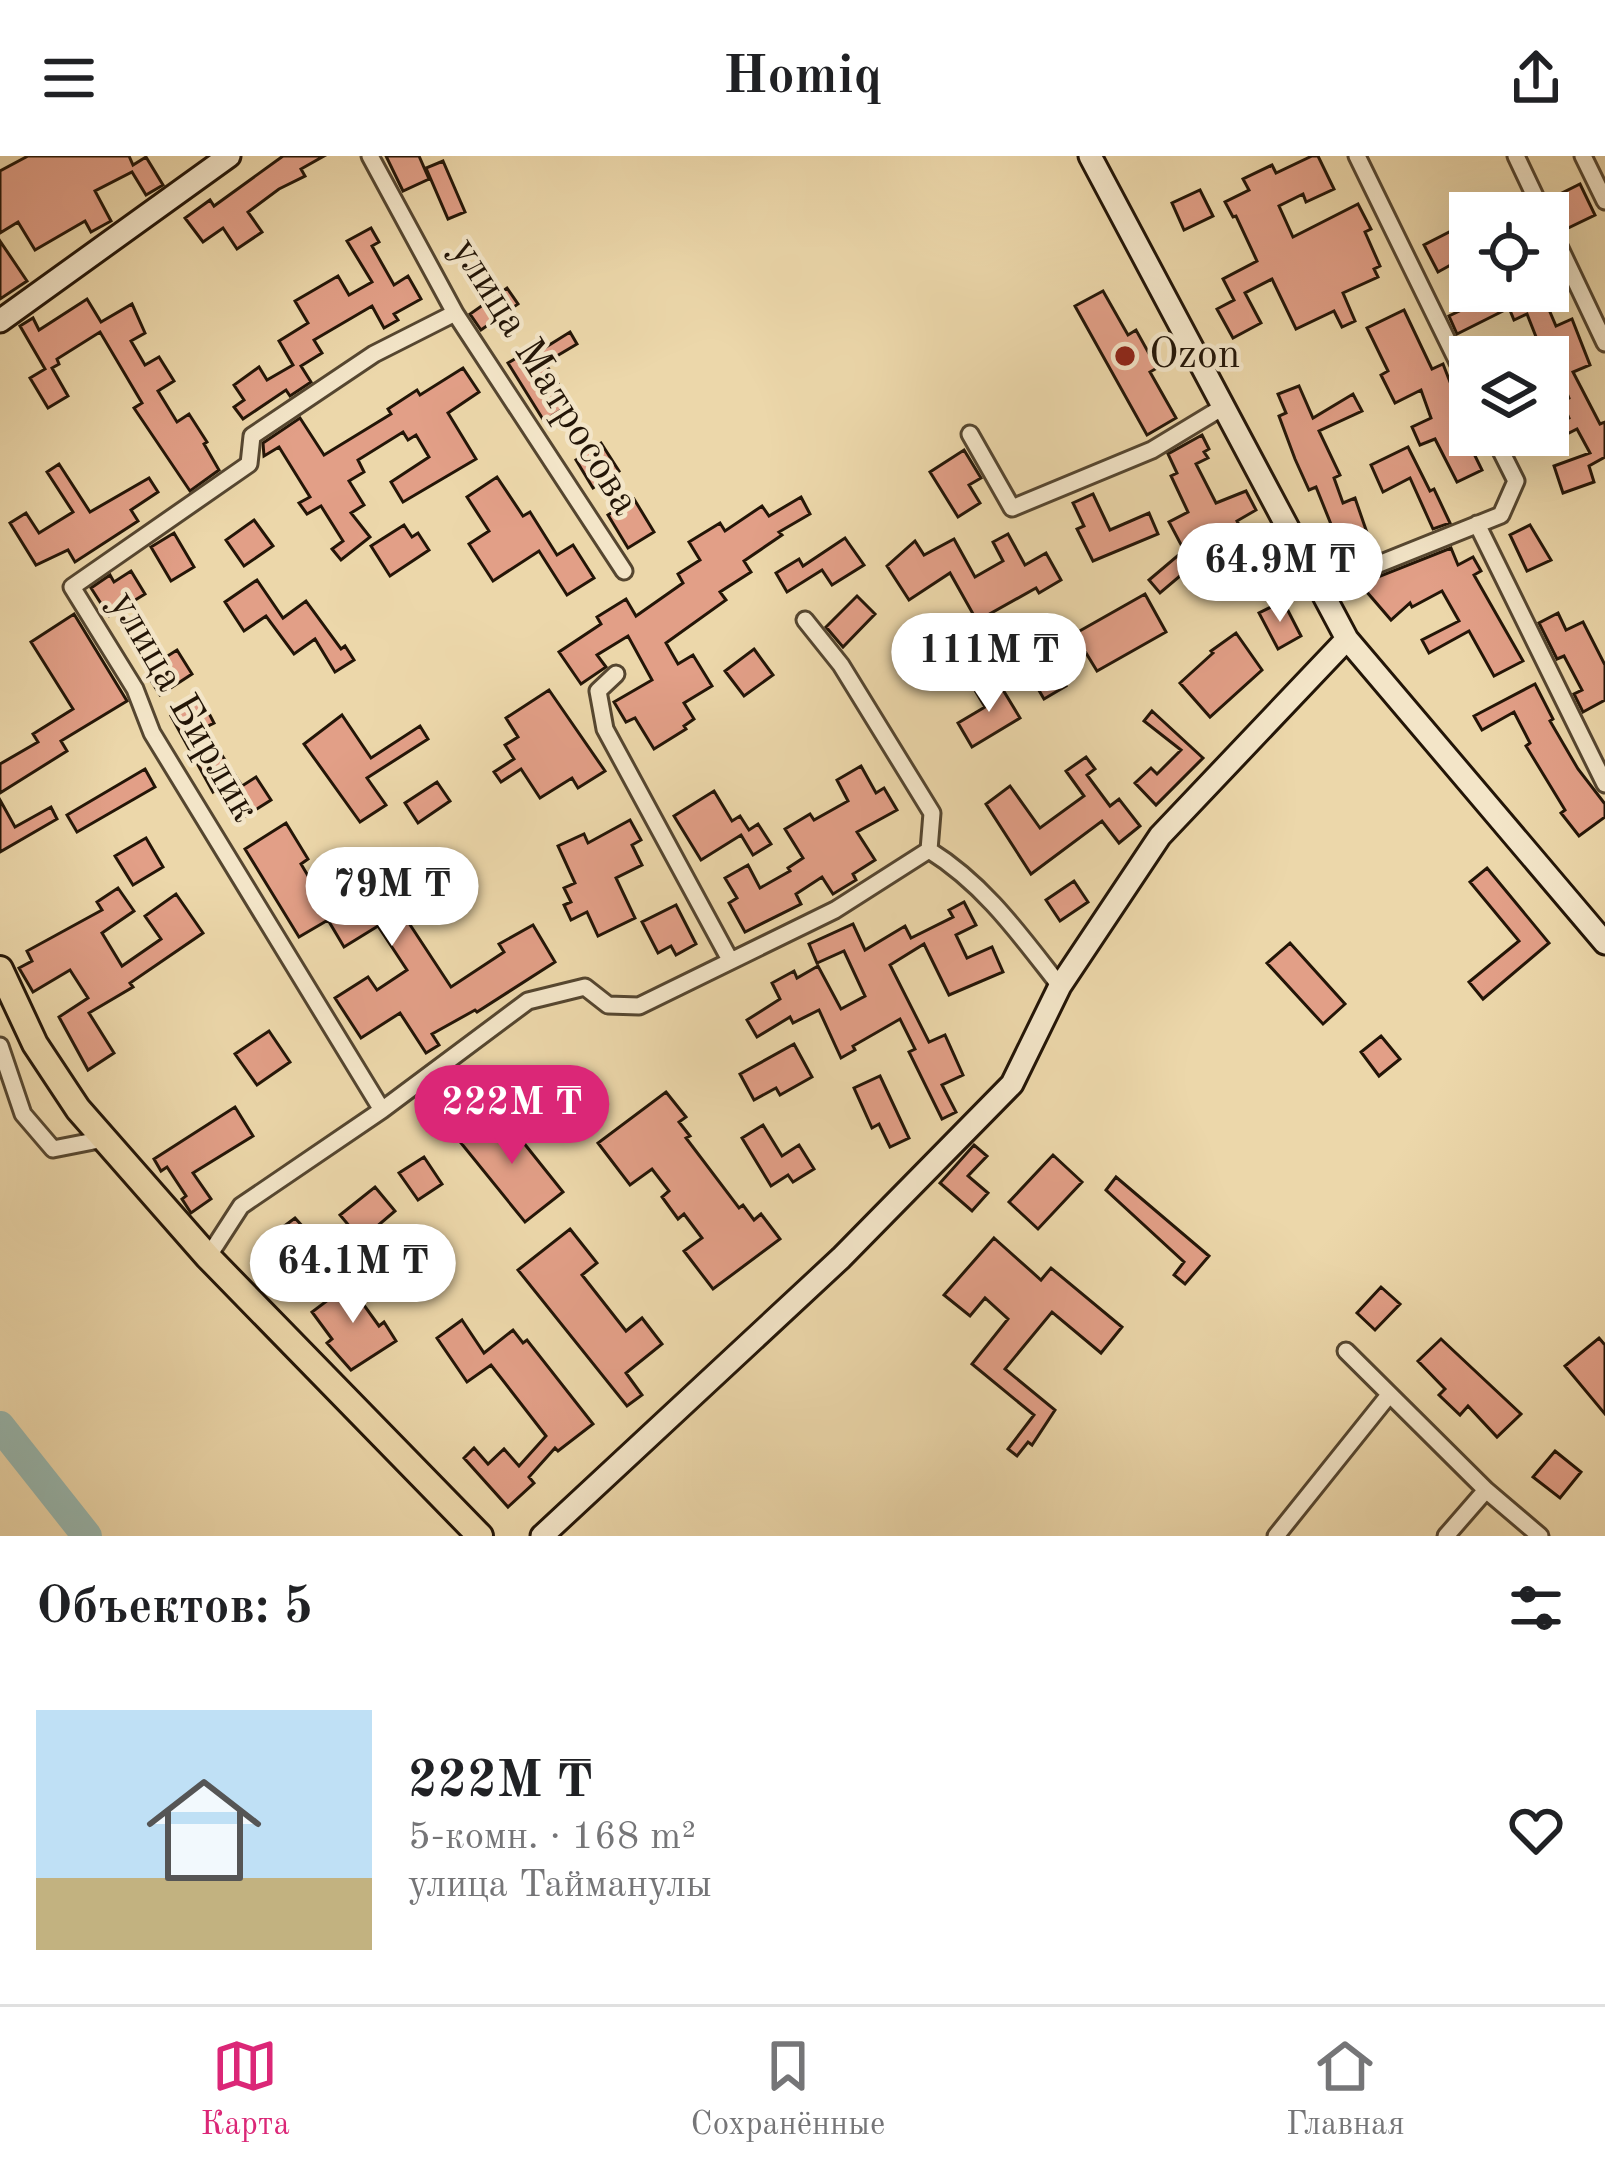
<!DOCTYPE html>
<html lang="ru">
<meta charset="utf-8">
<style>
:root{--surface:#fff;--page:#f6f6f6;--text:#202124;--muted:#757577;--line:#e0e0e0;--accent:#db2777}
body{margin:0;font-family:"Old Standard TT",serif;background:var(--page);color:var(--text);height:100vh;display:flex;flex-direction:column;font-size:45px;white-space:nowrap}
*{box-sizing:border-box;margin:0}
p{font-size:39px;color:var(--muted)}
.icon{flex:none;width:66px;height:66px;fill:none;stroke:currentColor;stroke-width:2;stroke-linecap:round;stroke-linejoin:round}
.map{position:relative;height:1380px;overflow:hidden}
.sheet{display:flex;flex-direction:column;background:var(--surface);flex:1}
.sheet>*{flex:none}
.controls{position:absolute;left:1449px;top:36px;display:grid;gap:24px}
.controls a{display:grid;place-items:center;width:120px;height:120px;border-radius:0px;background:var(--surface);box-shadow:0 12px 48px #0002;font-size:60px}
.price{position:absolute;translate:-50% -102px;padding:0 27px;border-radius:42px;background:#fff;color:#222;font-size:39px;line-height:78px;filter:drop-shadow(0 3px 6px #0008)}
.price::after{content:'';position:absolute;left:50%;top:72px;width:36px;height:27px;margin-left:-18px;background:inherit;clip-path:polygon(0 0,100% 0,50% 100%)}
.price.on{background:var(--accent);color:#fff}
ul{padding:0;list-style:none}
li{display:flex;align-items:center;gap:36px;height:300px;padding:0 36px}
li+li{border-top:3px solid var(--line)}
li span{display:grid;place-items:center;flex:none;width:336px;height:240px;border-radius:0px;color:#555}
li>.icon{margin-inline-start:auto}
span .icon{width:144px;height:144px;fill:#fffc;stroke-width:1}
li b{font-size:51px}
h2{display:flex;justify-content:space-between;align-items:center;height:144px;padding:0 36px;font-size:51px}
header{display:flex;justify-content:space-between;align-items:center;height:156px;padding:0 36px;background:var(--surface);font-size:54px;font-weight:800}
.tab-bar{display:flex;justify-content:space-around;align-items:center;height:168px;border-top:3px solid var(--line);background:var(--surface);font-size:33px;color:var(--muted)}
.tab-bar a{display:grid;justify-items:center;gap:6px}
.tab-bar .on{color:var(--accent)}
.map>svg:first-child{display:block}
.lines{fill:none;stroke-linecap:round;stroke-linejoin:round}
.river{stroke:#99b8af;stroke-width:30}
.building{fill:#e29f87;stroke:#231507;stroke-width:3}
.street-casing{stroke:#554630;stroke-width:21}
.secondary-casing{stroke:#231507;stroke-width:27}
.primary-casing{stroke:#231507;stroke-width:30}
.street{stroke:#f3e5c8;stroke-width:15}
.secondary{stroke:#f3e5c8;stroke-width:21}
.primary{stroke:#ecd7aa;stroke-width:24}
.poi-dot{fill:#8f2418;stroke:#f3e5c8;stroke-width:4.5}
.labels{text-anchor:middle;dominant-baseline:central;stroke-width:9;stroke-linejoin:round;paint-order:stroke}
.poi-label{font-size:42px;fill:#231507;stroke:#f3e5c8;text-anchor:start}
.street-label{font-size:42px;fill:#231507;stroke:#f3e5c8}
</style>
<header><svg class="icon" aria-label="menu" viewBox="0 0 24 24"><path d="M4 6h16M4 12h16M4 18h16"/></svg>Homiq<svg class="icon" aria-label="share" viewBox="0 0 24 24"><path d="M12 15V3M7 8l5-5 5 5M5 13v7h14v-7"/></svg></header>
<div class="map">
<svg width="1605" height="1380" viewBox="0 0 1605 1380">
<rect width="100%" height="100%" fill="#ecd7aa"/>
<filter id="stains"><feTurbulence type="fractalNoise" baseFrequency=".00167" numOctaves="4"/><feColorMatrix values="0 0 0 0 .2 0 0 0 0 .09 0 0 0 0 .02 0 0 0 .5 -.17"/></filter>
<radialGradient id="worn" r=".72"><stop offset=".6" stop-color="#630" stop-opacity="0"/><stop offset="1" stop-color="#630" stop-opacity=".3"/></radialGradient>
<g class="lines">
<!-- river -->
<path class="river" d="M0 1270 87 1380"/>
</g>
<!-- building -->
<path class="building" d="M28 0H129L133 9 146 1 163 29 146 39 132 16 95 35 111 65 91 76 85 65 35 94 18 66 0 77V15Z
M283 0H324L301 13 305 20 279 33 248 56 262 76 237 93 223 72 203 86 185 62 210 44 214 50Z
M386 0H419L429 23 403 35Z
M1312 0H1318L1334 33 1306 46 1303 38 1279 50 1293 81 1358 48 1371 73 1365 76 1380 110 1374 113 1378 121 1343 137 1355 165 1342 171 1334 155 1296 173 1272 123 1245 137 1261 167 1233 182 1217 153 1234 144 1223 123 1257 105 1236 60 1233 61 1225 46 1249 34 1243 23 1272 9 1276 17Z
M443 5 465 56 448 63 426 12Z
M1580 28 1595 59 1564 74 1550 43Z
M1200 34 1213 60 1184 74 1172 47Z
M1459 71 1470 92V134L1456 106 1438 116 1424 89Z
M371 72 379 86 372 90 394 129 408 120 421 143 394 158 398 164 384 172 372 150 314 184 322 197 301 210 311 226 290 240 286 234 243 263 234 251 244 244 234 229 259 211 267 224 293 209 279 185 308 167 295 145 338 120 349 139 372 126 347 85Z
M0 85 27 125 0 143Z
M507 132 518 148 481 174 470 158Z
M1103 135 1128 179 1136 174 1157 212 1150 216 1176 262 1147 279 1075 150Z
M1471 135H1541L1556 170 1572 163 1590 209 1573 216 1600 268 1605 266V301L1589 310 1594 326 1563 337 1554 310 1590 297 1577 273 1565 279 1559 267 1569 262 1562 246 1569 242 1553 204 1548 206 1544 201 1527 158 1514 164 1509 152 1457 178 1449 160 1476 147Z
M87 143 101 166 132 148 145 177 131 185 145 209 159 201 174 225 158 235 177 266 189 258 207 286 204 288 219 314 190 335 134 252 142 247 100 176 57 203 59 208 52 212 68 240 48 252 30 222 45 213 20 170 33 162 39 174Z
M1404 154 1432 213 1443 208 1459 249 1465 246 1470 256V266L1461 271 1482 314 1457 326 1435 283 1420 289 1412 271 1431 262 1421 234 1395 247 1381 219 1388 215 1367 172Z
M570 176 577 188 545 207 571 248 544 265 508 207 544 186 546 191Z
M463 212 479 236 448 257 476 303 403 346 391 326 429 301 416 279 408 284 403 276 358 304 364 316 349 325 364 349 351 357 370 381 341 404 332 393 343 385 321 350 307 358 299 347 310 341 279 291 264 300 263 287 300 262 324 299 391 258 388 253 417 234 420 239Z
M1299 230 1313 262 1353 238 1362 255 1319 275 1340 319 1334 322 1343 347 1355 342 1374 397 1347 408 1316 331 1309 334 1295 303 1279 260 1286 257 1278 238Z
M1202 279 1209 293 1204 296 1208 302 1196 308 1216 347 1246 335 1256 354 1237 365 1239 369 1186 398 1169 366 1188 356 1171 320 1177 317 1168 298Z
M601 287 619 315 593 332 576 304Z
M1408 291 1430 335 1434 333 1450 367 1433 373 1410 322 1383 336 1371 309Z
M964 294 981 322 969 329 980 347 958 361 930 316Z
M59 308 90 356 149 322 158 336 131 354 138 365 75 406 68 394 36 409 10 367 26 357 39 377 73 356 47 316Z
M497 321 523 360 530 356 557 399 573 389 594 422 567 439 539 395 493 425 469 388 489 375 467 341Z
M1093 338 1110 374 1149 357 1158 378 1093 405 1077 373 1084 370 1073 347Z
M801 341 810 358 779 376 782 379 744 405 751 416 720 436 726 444 666 487 678 508 693 499 712 530 684 547 694 563 684 570 686 573 654 593 635 562 626 566 614 546 652 524 628 480 597 499 606 511 581 528 559 496 601 468 597 461 626 443 636 460 683 427 678 418 700 404 689 386 720 367 725 375 762 350 769 360Z
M634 343 654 376 628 392 608 359Z
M254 364 273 390 244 410 226 384Z
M404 369 412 381 418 377 429 394 390 420 371 390Z
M1530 369 1551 404 1527 415 1510 379Z
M174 377 194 411 171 425 151 391Z
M1008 378 1025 409 1046 397 1061 424 1039 437 1036 432 977 465 950 417 909 444 887 410 915 385 924 399 954 383 975 421 1003 405 993 386Z
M845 382 864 409 832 429 822 414 787 436 776 417 799 403 803 410Z
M1451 392 1458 409 1473 401 1481 415 1474 419 1523 505 1494 520 1469 475 1429 497 1422 484 1459 465 1442 435 1412 451 1410 447 1391 464 1360 428Z
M1182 396 1193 409 1160 437 1149 424Z
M131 415 145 438 109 460 91 432 110 419 114 426Z
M257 424 283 462 306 445 341 493 345 490 354 504 335 516 315 483 294 498 266 460 244 475 225 446Z
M1145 438 1166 476 1097 515 1086 497 1056 513 1066 530 1044 543 1023 507Z
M857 440 875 458 843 491 826 471Z
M1283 445 1301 480 1278 493 1259 457Z
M1558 457 1566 474 1583 466 1605 509V544L1583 556 1574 538 1582 534 1564 500 1557 503 1539 467Z
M74 458 127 545 61 585 67 595 0 637V608L38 586 33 578 73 553 31 486Z
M1236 477 1262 514 1210 561 1180 527 1213 497 1211 495Z
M754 493 773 519 744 540 725 515Z
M177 494 192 518 160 539 148 520 162 511 158 506Z
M997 524 1020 562 972 591 958 567 985 551 976 536Z
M1535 528 1553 563 1550 565 1578 613 1605 648V661L1579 680 1561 657 1565 654 1526 590 1530 587 1514 556 1482 574 1474 560Z
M549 534 605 615 578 632 572 622 540 642 521 613 501 626 494 616 514 603 505 589 518 581 506 562Z
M202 544 214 567 204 572 242 630 256 621 271 644 244 661 223 629 213 636 171 560Z
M1152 555 1203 602 1156 649 1135 627 1151 612 1157 618 1181 594 1144 565Z
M342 559 371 602 420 570 428 583 367 622 386 649 360 666 304 588Z
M1086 601 1095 613 1087 619 1110 650 1119 643 1140 670 1119 687 1102 665 1031 718 986 648 1010 630 1040 672 1084 640 1066 615Z
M861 610 876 637 884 632 897 654 857 676 875 704 853 718 856 724 833 738 822 721 796 738 801 748 745 776 729 747 737 742 725 722 748 709 760 732 790 715 788 712 803 702 785 673 810 658 814 664 848 645 837 624Z
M145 613 155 631 77 676 67 659Z
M437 626 450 645 418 667 405 647Z
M714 635 732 665 740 660 749 674 758 668 771 688 753 699 741 679 701 704 674 660Z
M0 644 15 671 51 651 57 663 0 696Z
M630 664 641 684 632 689 642 709 616 722 635 762 598 780 587 756 571 764 564 749 571 746 564 732 575 727 558 690 584 678 588 687Z
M286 667 308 703 301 708 323 745 350 729 360 746 381 734 392 752 397 749 451 831 504 796 499 788 533 769 555 806 477 856 475 854 432 878 439 889 426 897 400 857 361 882 335 842 368 821 377 834 407 814 378 770 344 791 328 764 299 781 245 693Z
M146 682 163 711 133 729 115 700Z
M1487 712 1549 787 1483 843 1469 826 1519 785 1470 726Z
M1074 725 1088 746 1060 765 1046 744Z
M118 732 134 755 102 777 122 810 161 783 145 760 176 738 203 777 130 827 133 831 89 857 114 897 88 914 59 861 88 842 70 814 33 836 19 812 32 805 27 795 102 754 97 746Z
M964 746 976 769 956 779 967 802 992 791 1003 816 949 839 924 788 890 809 929 886 945 879 963 919 942 929 956 956 942 963 909 896 915 893 900 863 853 890 855 894 841 902 819 854 793 867 790 861 757 881 747 864 780 843 772 827 794 815 797 822 818 810 841 853 865 840 844 795 817 807 809 788 853 768 865 794 905 770 911 782 953 761 949 754Z
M676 749 696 788 676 799 671 790 658 797 642 766Z
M1290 787 1345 848 1323 868 1267 807Z
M269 875 290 906 257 929 235 898Z
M1381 880 1400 903 1379 920 1361 896Z
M794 888 812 921 780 939 776 932 754 944 740 918Z
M880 920 909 982 890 991 879 968 872 972 854 932Z
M666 936 686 961 679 966 690 980 686 982 739 1052 743 1049 754 1064 761 1058 780 1083 713 1133 684 1095 702 1082 684 1058 678 1063 662 1041 669 1035 652 1013 630 1029 598 987Z
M235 951 253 980 193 1017 211 1043 191 1057 182 1043 186 1040 167 1011 161 1015 154 1003Z
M499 956 563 1036 525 1066 461 987Z
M763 969 782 1000 799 989 814 1013 793 1026 788 1019 771 1030 742 982Z
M974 989 987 1000 968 1020 988 1037 972 1055 940 1027Z
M1053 999 1082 1026 1038 1073 1009 1046Z
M424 1001 442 1028 418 1044 399 1017Z
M1116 1021 1209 1100 1185 1128 1174 1119 1184 1106 1106 1034Z
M375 1031 395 1055 361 1084 340 1059Z
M295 1062 331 1102 303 1127 272 1087 278 1082 275 1077Z
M570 1073 597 1107 582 1119 626 1175 642 1162 662 1188 626 1217 642 1239 627 1250 518 1114Z
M994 1082 1041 1124 1051 1112 1122 1171 1101 1197 1052 1156 1005 1213 1055 1254 1032 1289 1028 1286 1017 1300 1008 1293 1034 1259 972 1208 1008 1163 985 1142 970 1160 944 1139Z
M356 1118 367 1135 358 1141 379 1170 384 1166 396 1185 351 1214 327 1187 332 1183 312 1156 348 1129 345 1125Z
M1381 1131 1400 1148 1375 1174 1357 1157Z
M462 1164 484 1197 513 1174 523 1187 527 1184 593 1268 558 1295 555 1292 529 1321 534 1327 508 1351 464 1302 474 1292 488 1308 504 1293 519 1310 546 1280 491 1209 467 1226 437 1182Z
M1599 1182 1605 1189V1258L1565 1210Z
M1441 1183 1521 1258 1497 1281 1468 1250 1460 1259 1439 1239 1445 1233 1418 1205Z
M1555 1295 1581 1316 1560 1342 1533 1321Z"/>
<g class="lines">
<defs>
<path id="street" d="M370 0 455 157 624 415
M1357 0 1470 231
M1516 0 1543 57
M1583 0 1605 45
M1548 67 1605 187
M970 278 1012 352 1152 294 1223 251
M1477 368 1605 628
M1319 432 1501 359 1516 325 1493 279
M805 464 841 509 932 657 929 694
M616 518 598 535 605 573 729 802
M0 890 23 958 53 993 104 983
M382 954 152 577 135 533 72 431 249 308 252 280 374 198 455 157
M208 1101 241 1050 382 954 528 845 585 831 608 849 639 850 835 754 929 694C985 729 1020 779 1060 830
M1346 1195 1486 1334 1446 1380
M1486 1334 1540 1380
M1276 1380 1389 1239"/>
<path id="secondary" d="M1090 0 1347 483 1605 787
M0 165 229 0
M542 1380 841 1102 1012 928 1060 830 1160 680 1347 483"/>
<path id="primary" d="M0 813 35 888 78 953 208 1101 480 1380"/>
</defs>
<!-- street casing -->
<use href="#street" class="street-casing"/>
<!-- secondary casing -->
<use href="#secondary" class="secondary-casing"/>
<!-- primary casing -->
<use href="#primary" class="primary-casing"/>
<!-- street -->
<use href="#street" class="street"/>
<!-- secondary -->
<use href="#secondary" class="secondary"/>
<!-- primary -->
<use href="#primary" class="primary"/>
</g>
<!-- markers -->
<circle class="poi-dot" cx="1125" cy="200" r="12"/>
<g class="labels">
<!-- poi labels -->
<g class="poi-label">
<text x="1149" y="200">Ozon</text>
</g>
<!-- street labels -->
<g class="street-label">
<text transform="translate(544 221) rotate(58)">улица Матросова</text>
<text transform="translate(183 551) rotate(60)">улица Бирлик</text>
</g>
</g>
<rect width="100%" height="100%" filter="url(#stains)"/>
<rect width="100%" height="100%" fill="url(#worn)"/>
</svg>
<div class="controls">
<a><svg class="icon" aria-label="locate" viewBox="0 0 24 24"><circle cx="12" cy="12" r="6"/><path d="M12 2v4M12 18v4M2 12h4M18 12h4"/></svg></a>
<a><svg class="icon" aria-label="layers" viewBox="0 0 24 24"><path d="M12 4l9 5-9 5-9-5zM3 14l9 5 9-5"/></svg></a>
</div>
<b class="price" style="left:1280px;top:469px">64.9M ₸</b>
<b class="price" style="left:989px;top:559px">111M ₸</b>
<b class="price" style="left:392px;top:793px">79M ₸</b>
<b class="price on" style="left:512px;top:1011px">222M ₸</b>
<b class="price" style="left:353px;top:1170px">64.1M ₸</b>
</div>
<section class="sheet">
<h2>Объектов: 5<svg class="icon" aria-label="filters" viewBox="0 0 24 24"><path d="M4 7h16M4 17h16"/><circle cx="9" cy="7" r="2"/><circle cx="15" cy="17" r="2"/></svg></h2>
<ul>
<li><span style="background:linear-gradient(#bfe0f5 70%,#c2b280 0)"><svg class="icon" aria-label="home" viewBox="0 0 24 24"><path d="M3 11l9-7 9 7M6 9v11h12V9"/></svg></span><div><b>222M ₸</b><p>5-комн. · 168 m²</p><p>улица Тайманулы</p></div><svg class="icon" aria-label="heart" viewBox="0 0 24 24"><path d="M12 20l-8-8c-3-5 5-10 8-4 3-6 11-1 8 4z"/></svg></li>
</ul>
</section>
<nav class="tab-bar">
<a class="on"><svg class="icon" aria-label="map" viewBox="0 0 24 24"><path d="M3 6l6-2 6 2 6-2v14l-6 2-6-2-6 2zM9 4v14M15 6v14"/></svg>Карта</a>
<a><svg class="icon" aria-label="saved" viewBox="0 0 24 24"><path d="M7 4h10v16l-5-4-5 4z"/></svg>Сохранённые</a>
<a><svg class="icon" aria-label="home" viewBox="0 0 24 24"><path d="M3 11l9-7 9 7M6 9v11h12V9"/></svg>Главная</a>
</nav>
